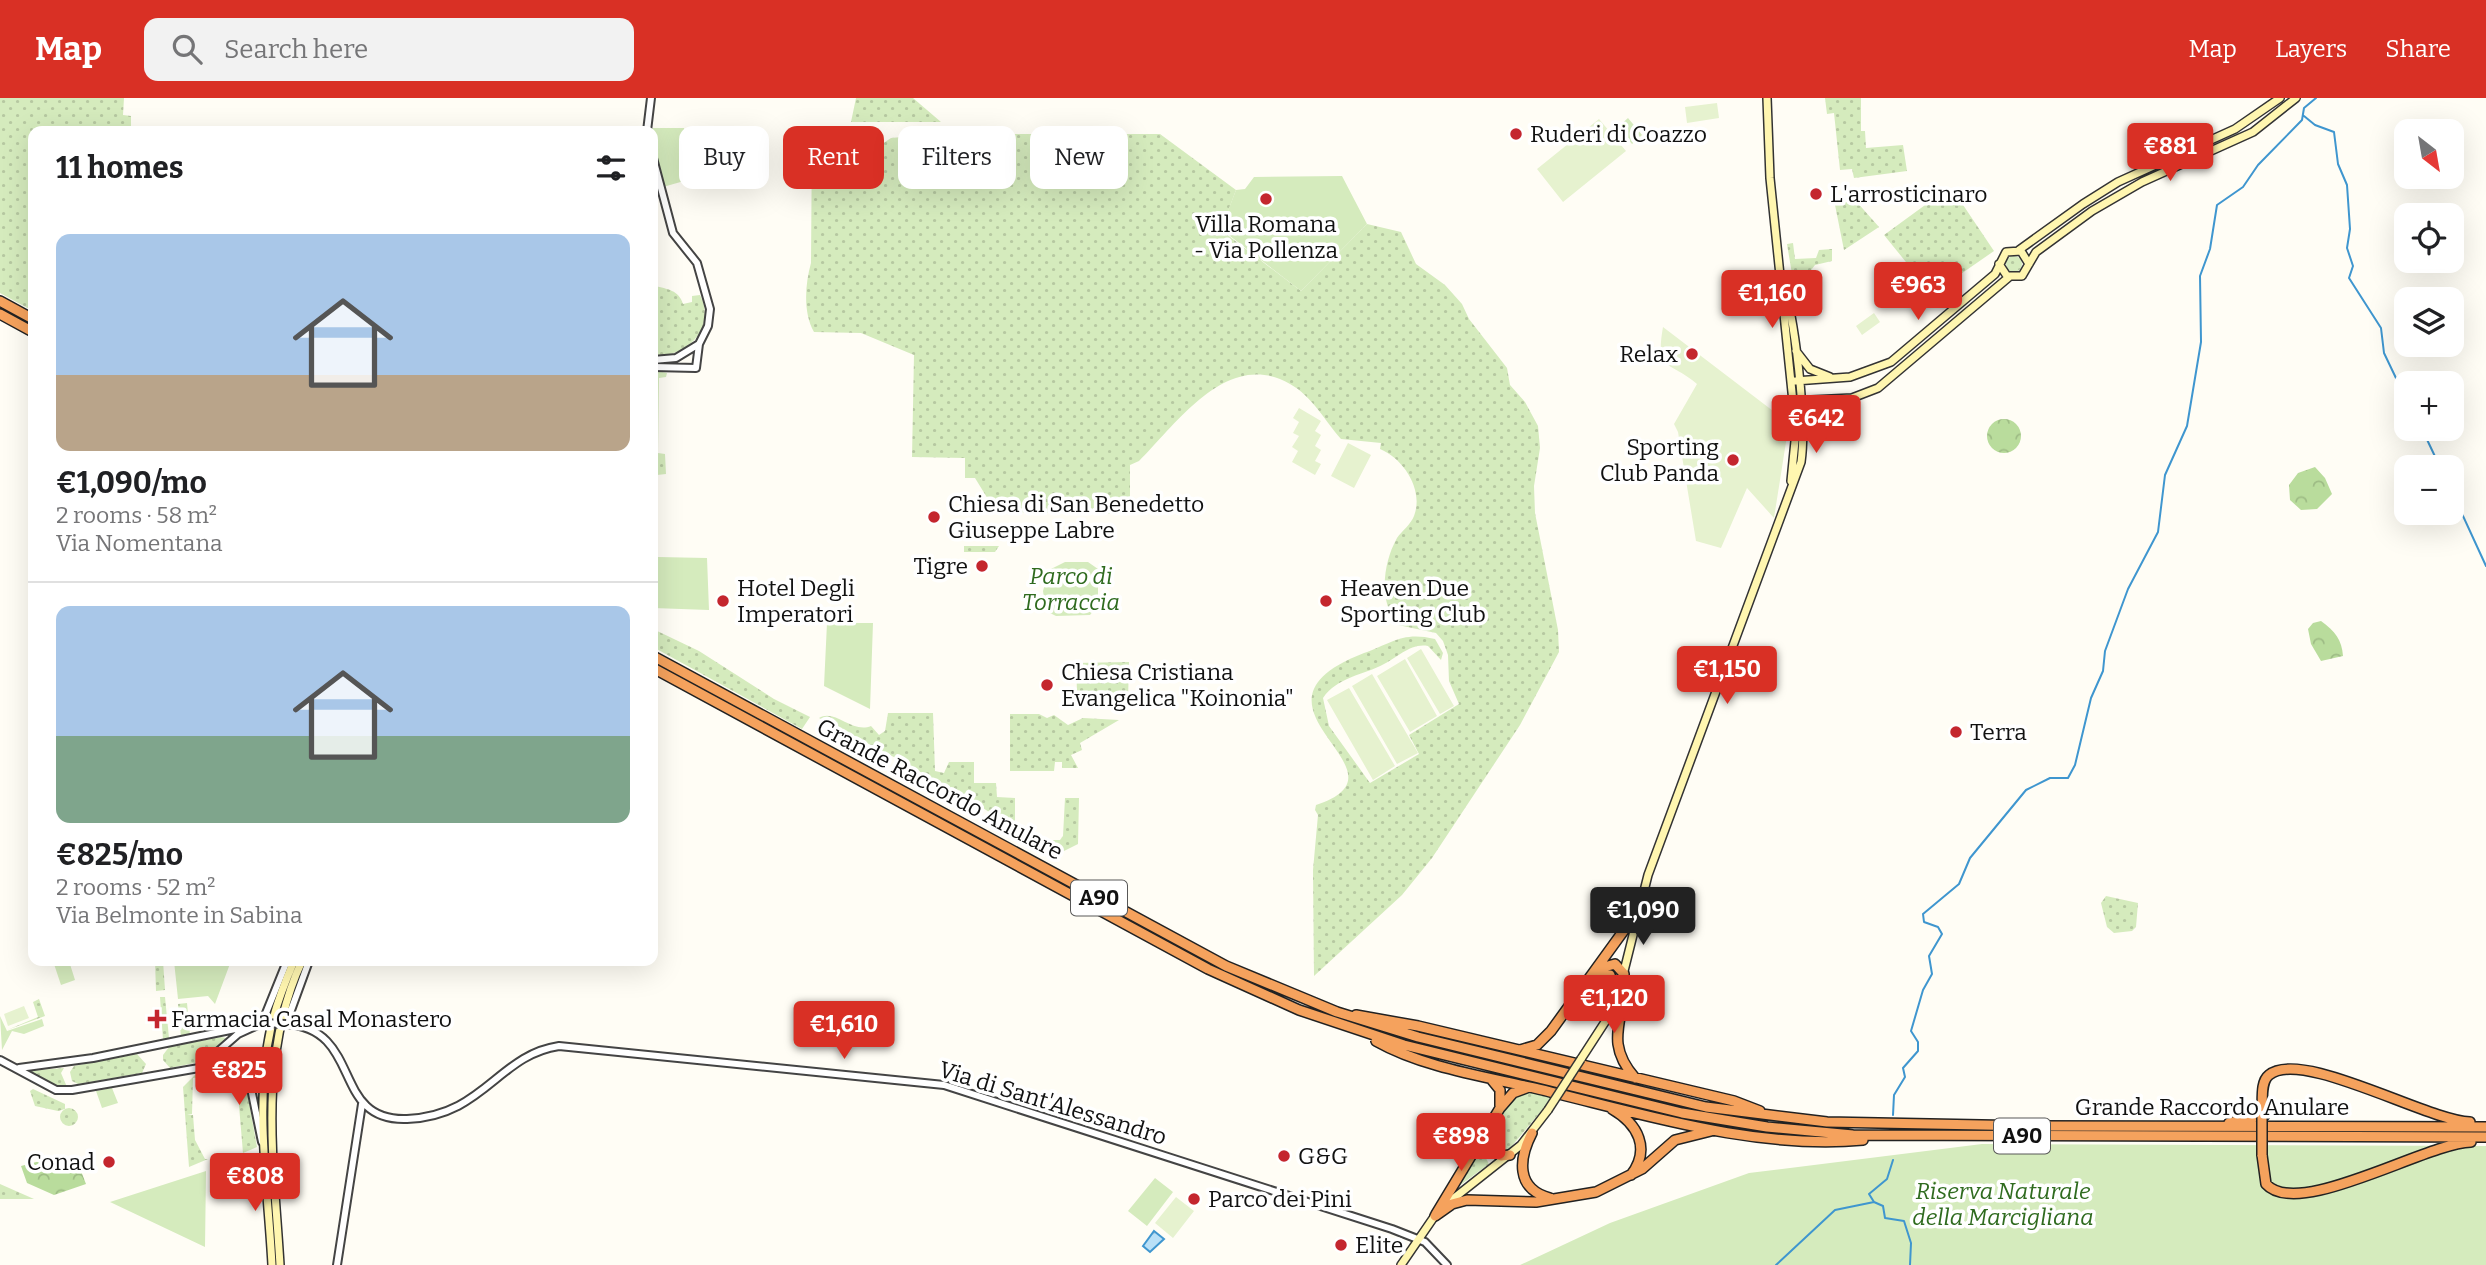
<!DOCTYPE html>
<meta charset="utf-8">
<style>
:root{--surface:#fff;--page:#f2f2f2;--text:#202124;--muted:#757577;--line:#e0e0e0;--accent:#d93025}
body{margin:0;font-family:Bitter,serif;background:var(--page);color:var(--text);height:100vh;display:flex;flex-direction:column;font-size:26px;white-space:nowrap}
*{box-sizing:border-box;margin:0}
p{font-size:23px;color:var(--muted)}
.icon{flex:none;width:38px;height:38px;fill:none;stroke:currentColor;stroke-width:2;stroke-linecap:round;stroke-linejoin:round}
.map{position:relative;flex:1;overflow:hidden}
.sheet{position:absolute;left:28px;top:28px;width:630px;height:840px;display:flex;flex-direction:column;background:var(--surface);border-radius:14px;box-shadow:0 7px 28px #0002}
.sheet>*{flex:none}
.guide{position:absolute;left:679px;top:28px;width:665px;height:63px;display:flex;gap:14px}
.needle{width:46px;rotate:149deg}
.buttons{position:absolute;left:2394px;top:21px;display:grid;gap:14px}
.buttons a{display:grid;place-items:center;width:70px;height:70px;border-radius:14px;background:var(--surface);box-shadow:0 7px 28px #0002;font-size:35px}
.price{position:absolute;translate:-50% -60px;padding:0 16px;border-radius:7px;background:var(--accent);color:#fff;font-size:23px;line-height:46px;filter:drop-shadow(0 2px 4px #0008)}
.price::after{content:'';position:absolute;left:50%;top:42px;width:21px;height:16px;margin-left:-10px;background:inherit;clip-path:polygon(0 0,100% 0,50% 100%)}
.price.current{background:#222;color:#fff}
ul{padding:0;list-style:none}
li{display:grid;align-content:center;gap:14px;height:371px;padding:0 28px}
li+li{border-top:2px solid var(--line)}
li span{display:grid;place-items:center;height:217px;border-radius:14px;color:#555}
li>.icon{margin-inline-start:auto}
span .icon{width:126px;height:126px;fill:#fffc;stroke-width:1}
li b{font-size:30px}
h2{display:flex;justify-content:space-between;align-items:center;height:84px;padding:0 28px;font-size:30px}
.pill{padding:0 24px;border-radius:14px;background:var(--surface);box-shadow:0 7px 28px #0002;font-size:24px;line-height:63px}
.pill.current{background:var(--accent);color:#fff}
header{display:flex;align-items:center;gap:42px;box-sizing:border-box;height:98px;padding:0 35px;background:var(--accent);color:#fff}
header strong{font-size:33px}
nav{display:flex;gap:38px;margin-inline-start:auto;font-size:24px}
.search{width:490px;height:63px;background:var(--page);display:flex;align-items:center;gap:18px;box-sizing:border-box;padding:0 24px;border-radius:14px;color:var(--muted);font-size:26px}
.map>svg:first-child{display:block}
.grass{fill:url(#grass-dots)}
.forest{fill:url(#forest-crowns)}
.park{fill:#d5ebbd}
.pitch{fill:#e6f2cf}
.water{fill:url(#water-ripples);stroke:#3f96cf;stroke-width:2}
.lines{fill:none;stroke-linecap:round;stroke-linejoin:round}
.stream{stroke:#3f96cf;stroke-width:2}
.tertiary-casing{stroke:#444;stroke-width:10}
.secondary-casing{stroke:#333;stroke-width:10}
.motorway-casing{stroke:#222;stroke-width:12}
.tertiary{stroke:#fff;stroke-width:6}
.secondary{stroke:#fff6b0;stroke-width:7}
.motorway{stroke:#f5a25d;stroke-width:9}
.tertiary-bridge-casing{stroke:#444;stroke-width:10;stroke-linecap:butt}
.secondary-bridge-casing{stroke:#333;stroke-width:10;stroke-linecap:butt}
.motorway-bridge-casing{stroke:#222;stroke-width:12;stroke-linecap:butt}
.tertiary-bridge{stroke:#fff;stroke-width:6}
.secondary-bridge{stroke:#fff6b0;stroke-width:7}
.motorway-bridge{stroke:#f5a25d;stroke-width:9}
.poi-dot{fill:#c4262e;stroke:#fff;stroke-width:2.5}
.labels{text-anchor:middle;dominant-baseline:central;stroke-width:7;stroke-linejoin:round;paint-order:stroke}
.shield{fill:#fff;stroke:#585858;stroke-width:2}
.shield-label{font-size:21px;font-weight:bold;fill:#111}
.poi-label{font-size:23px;fill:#111;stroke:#fff;text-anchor:start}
.park-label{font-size:23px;font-style:italic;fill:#2f6b1f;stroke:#fff}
.street-label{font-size:23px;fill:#111;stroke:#fff}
</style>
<header>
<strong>Map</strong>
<div class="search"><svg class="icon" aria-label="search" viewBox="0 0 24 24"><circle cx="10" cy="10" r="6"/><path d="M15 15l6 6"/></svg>Search here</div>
<nav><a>Map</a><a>Layers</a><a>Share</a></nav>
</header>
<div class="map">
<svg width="2486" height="1167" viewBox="0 0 2486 1167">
<defs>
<pattern id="grass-dots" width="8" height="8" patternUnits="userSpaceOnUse" patternTransform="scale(1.75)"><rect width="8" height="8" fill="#d5ebbd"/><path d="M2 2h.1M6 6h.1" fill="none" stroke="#b6c8a1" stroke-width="1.8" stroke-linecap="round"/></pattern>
<pattern id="forest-crowns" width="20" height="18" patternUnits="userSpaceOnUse" patternTransform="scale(1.75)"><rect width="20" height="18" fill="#b9dc9c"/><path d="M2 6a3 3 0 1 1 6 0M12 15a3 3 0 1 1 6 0" fill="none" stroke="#9ebc85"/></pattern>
<pattern id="water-ripples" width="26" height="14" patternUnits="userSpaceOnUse" patternTransform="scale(1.75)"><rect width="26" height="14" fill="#b9e0f7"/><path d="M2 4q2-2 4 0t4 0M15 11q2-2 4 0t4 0" fill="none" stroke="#9ebfd3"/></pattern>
</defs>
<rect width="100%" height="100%" fill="#fffdf5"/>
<!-- grass -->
<path class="grass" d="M0 0H124L123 17 131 18V33H33V213L0 195Z
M856 0H913L941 24H851Z
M1825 0H1861V33H1865L1866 50 1903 47 1907 73 1854 80 1852 71 1840 72 1834 15 1827 16Z
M812 32H838L851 44 867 51 876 50 891 40 934 36H1160L1236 92 1221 132 1301 193 1367 126 1401 134 1416 166 1445 187 1462 206 1469 221 1507 270 1510 287 1525 304 1538 328 1540 350 1534 388 1535 415 1558 532 1559 554 1520 627 1432 760 1402 797 1314 878 1313 772 1318 717 1315 712 1316 707C1421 673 1224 609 1364 555 1392 545 1403 533 1435 541L1443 555 1441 562 1428 548C1410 545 1399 559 1384 566 1364 577 1337 579 1323 600L1329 628 1370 685 1419 656 1409 637 1459 606 1449 583 1448 557 1443 543 1436 535 1398 527C1378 504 1383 465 1397 440 1402 433 1411 426 1414 418 1424 392 1404 361 1380 351L1381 345 1341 341C1325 323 1312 298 1290 286 1228 250 1178 324 1139 363L1130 367V416L996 414 975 380H965V360L912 359 914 257 861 235 814 234C803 215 805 186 811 165Z
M1943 94 1948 99 1955 95 1994 153 1932 196 1884 137Z
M1855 102 1879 129 1844 152 1835 107Z
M1793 145 1795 161 1816 160 1819 152 1832 151V163L1815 167 1808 176H1792L1787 146Z
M2006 166a8 8 0 1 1 16 0a8 8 0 1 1-16 0Z
M655 188C667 191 679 192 683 206L692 204V198L700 197C717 230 686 261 653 257Z
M653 272 667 275 666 279 659 280 658 355 665 356 666 376 657 377V439L653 440Z
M964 448H999L995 454H964Z
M653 531 699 553 774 601 810 619 802 631 653 549Z
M1129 564 1128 603H1086L1077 594 1076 565Z
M888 615H933L935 673 944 675 949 664H974V685H996L997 699 1015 700V729L1040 742H1060L1063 738 1065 700H1079L1078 746 1060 755 1053 751 1048 753 980 708 938 686 913 669 819 620C835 610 852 636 871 628L879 637 885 633Z
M1010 616H1039L1047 620 1054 617 1068 627 1083 620 1119 622 1080 645 1082 652 1071 657 1078 670H1062V664H1055L1054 673H1010Z
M2106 798 2138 805 2136 829 2132 833 2114 835 2107 829 2101 805Z
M155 863H163L165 892 156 893Z
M160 899H165L169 940 163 942Z
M39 901 45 918 7 932 38 919 33 904Z
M187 905 190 937 181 939 178 906Z
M221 939 226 940 199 964 170 970 163 962V957L169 949Z
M137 956 146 966 142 975 78 986 72 983 70 974 74 968Z
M211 961 232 964 243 971 257 1049 243 1055 237 984 216 978 193 980 192 1016 187 1017H193L195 1042 205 1061H208L189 1069 183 989Z
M64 970 61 975 67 989 61 990 27 973Z
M33 991 65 1006V1011L58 1013 35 1008 30 993Z
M1531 993 1553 999 1511 1049 1504 1055 1494 1052C1487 1025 1506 1001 1531 993Z
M60 1019a9 9 0 1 1 18 0a9 9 0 1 1-18 0Z
M1479 1047 1489 1066 1455 1091Z
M0 1086 34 1101H0Z"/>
<!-- forest -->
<path class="forest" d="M1987 338a17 17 0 1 1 34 0a17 17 0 1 1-34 0Z
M2315 369 2325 380 2332 396 2317 411 2301 412 2290 402 2289 387 2298 375Z
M2321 523C2335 533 2342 542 2343 558L2321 563 2311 546 2308 531 2313 525Z
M76 1060 86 1086 54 1097 27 1085 21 1068 44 1062 47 1069Z"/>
<!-- park -->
<path class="park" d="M1628 20 1642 37 1632 46 1618 29Z
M649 30H684L691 81 663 89 653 52V33Z
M1342 78 1367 126 1301 193 1221 131 1236 92 1245 91 1254 79Z
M658 459 707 460 709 512 653 510V461Z
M1065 464H1088L1098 471V507L1090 517 1056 518 1046 513 1043 493 1049 472Z
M827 525H873L870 611 824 588Z
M53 863H69L75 882 61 887Z
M174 863H231L215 906 208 898 178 901Z
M0 918 7 933 42 921 44 928 24 936 12 933 2 952Z
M112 990 118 1005 102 1010 96 993Z
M1982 1046 2486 1048V1167H1520L1610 1125 1749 1075Z
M206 1073 205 1149 110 1104Z
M1155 1080 1173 1094 1147 1128 1128 1113Z"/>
<!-- pitch -->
<path class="pitch" d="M1717 5 1719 20 1687 25 1685 9Z
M1599 21 1626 53 1563 104 1537 71Z
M1917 183 1924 193 1903 208 1896 198Z
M1874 215 1880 224 1862 237 1856 228Z
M1663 229 1789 325 1774 420 1747 390 1721 450 1696 443 1678 334 1674 326 1697 286C1669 262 1655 275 1663 229Z
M1299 310 1321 323 1315 333 1321 337 1315 348 1321 352 1315 363 1321 366 1315 377 1292 364 1298 353 1292 349 1299 338 1293 335 1299 324 1293 320Z
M1348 345 1371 357 1354 390 1331 378Z
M1421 551 1454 608 1440 616 1407 560Z
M1405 561 1437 618 1410 634 1377 578Z
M1372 576 1418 655 1397 666 1352 588Z
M1349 590 1395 668 1373 682 1327 602Z
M24 908 29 920 8 928 4 916Z
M1176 1099 1194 1113 1173 1140 1155 1125Z"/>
<!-- water -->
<path class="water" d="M1154 1133 1164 1141 1150 1154 1143 1148Z"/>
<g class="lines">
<!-- stream -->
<path class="stream" d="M2304 18 2315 27 2334 34 2338 66 2347 87 2350 131 2347 150 2353 168 2349 180 2381 230 2384 255 2406 301
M2422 331 2440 369
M2452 394 2486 468
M1893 1017 1894 997 1905 979 1903 970 1918 953V944L1911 933 1923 892 1932 876 1929 858 1942 836 1938 829 1924 824 1923 816 1959 786 1970 760 2026 692 2050 680H2068L2075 667 2091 600 2103 573 2105 553 2128 491 2158 434 2165 377 2187 328 2201 244 2200 178 2210 151 2217 107 2243 89 2258 67 2302 22 2304 10 2316 0
M1893 1062 1887 1081 1869 1096 1874 1104 1883 1108 1885 1120 1904 1123 1911 1145 1910 1167
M1776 1167 1835 1112 1874 1104"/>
<defs>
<path id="tertiary" d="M647 33 651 0
M653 60 673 135 697 165 710 211 708 228 699 246 696 270 653 269
M653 262 676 260 699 246
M309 863 286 926C364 931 330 1024 407 1021 484 1018 498 957 559 948L944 987 1392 1131 1425 1144 1447 1167
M213 957 235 961 247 971 262 1044
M0 962 56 992H72L199 970 238 936 262 925 287 863
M19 970 93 960 245 929
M337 1167 362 1006"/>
<path id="secondary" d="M1767 0 1770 80 1796 333 1791 383
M2019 152 2083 106 2118 84 2235 31 2280 0
M1999 166 2007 178H2022L2036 154 2092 113 2142 84 2253 34 2296 0
M1796 253 1810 271 1830 279
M1795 283 1850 279 1891 264 1995 176 2006 154 2021 153 2029 166
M1802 311 1811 302 1852 300 1878 290 2009 179
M1581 961 1605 924 1620 889 1648 777 1801 364C1807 322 1795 218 1781 178
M1444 1108 1521 1047 1548 1012
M272 1167C268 1090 254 1005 271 929 276 907 285 884 294 863
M280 1167C274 1065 257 959 302 863
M1401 1167 1436 1116"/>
<path id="motorway" d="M0 203 33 221
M0 216 33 234
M653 558 1226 868 1337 914 1418 939 1706 1009 1827 1024 2033 1028 2486 1029
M653 570 1208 871 1299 912 1404 947 1682 1015 1767 1029 1853 1037 2486 1039
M1597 871 1615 866 1624 876C1628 919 1601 941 1635 980
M1593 878 1610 877 1617 897
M1356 917 1418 928 1734 1003 1760 1013
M1376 943C1422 969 1482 978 1534 990 1640 1015 1753 1052 1863 1042
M1520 952 1537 947 1551 933 1635 817
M1491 981 1500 992V1008
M1612 1011C1638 1026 1651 1051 1631 1077
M2262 1013C2263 1002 2260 984 2269 977 2301 950 2428 1023 2470 1024
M2229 1025 2265 1017
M1486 1035 1491 1053 1501 1058 1510 1057
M1532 1035C1519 1060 1515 1091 1550 1100
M2262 1057 2266 1086C2298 1122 2426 1045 2471 1044
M1436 1116 1500 1010 1513 995 1529 989
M1435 1118 1452 1106 1467 1102 1536 1104 1596 1094 1642 1071 1675 1042 1711 1033"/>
</defs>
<!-- tertiary casing -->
<use href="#tertiary" class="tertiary-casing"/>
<!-- secondary casing -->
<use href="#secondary" class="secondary-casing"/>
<!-- motorway casing -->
<use href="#motorway" class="motorway-casing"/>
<!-- tertiary -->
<use href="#tertiary" class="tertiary"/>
<!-- secondary -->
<use href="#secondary" class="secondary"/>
<!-- motorway -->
<use href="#motorway" class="motorway"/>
<defs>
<path id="tertiary-bridge" d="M262 925 286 926"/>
<path id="secondary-bridge" d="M1548 1012 1581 961"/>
<path id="motorway-bridge" d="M2262 1057V1013"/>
</defs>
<!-- tertiary-bridge casing -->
<use href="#tertiary-bridge" class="tertiary-bridge-casing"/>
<!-- secondary-bridge casing -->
<use href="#secondary-bridge" class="secondary-bridge-casing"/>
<!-- motorway-bridge casing -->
<use href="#motorway-bridge" class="motorway-bridge-casing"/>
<!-- tertiary-bridge -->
<use href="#tertiary-bridge" class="tertiary-bridge"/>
<!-- secondary-bridge -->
<use href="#secondary-bridge" class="secondary-bridge"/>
<!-- motorway-bridge -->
<use href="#motorway-bridge" class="motorway-bridge"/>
</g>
<!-- markers -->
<g class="poi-dot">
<circle cx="1516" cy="36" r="7"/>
<circle cx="1816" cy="96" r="7"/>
<circle cx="1266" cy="101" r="7"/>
<circle cx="1692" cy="256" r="7"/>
<circle cx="1733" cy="362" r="7"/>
<circle cx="934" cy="419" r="7"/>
<circle cx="982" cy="468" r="7"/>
<circle cx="723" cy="503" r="7"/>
<circle cx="1326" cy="503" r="7"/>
<circle cx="1047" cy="587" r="7"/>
<circle cx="1956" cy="634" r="7"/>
<path d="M153.5 910.5h7v7h7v7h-7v7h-7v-7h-7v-7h7z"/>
<circle cx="1284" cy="1058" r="7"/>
<circle cx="109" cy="1064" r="7"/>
<circle cx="1194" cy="1101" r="7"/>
<circle cx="1341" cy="1147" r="7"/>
</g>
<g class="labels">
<!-- shield labels -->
<g class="shield">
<rect x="1071" y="782.5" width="56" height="35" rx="5"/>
<rect x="1994" y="1020.5" width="56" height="35" rx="5"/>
</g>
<g class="shield-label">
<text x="1099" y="800">A90</text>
<text x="2022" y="1038">A90</text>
</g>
<!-- poi labels -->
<g class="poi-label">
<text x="1530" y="36">Ruderi di Coazzo</text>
<text x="1830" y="96">L'arrosticinaro</text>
<text x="1266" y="126" text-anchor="middle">Villa Romana<tspan x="1266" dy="26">- Via Pollenza</tspan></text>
<text x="1678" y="256" text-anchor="end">Relax</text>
<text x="1719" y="349" text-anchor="end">Sporting<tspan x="1719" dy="26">Club Panda</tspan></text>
<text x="948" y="406">Chiesa di San Benedetto<tspan x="948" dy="26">Giuseppe Labre</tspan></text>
<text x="968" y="468" text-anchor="end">Tigre</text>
<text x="737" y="490">Hotel Degli<tspan x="737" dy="26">Imperatori</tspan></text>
<text x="1340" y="490">Heaven Due<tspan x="1340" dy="26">Sporting Club</tspan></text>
<text x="1061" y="574">Chiesa Cristiana<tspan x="1061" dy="26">Evangelica "Koinonia"</tspan></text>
<text x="1970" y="634">Terra</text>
<text x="171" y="921">Farmacia Casal Monastero</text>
<text x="1298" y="1058">G&amp;G</text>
<text x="95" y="1064" text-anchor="end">Conad</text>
<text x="1208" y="1101">Parco dei Pini</text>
<text x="1355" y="1147">Elite</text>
</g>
<!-- park labels -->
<g class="park-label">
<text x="1071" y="478">Parco di<tspan x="1071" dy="26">Torraccia</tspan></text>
<text x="2003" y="1093">Riserva Naturale<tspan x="2003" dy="26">della Marcigliana</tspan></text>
</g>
<!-- street labels -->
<g class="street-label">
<text transform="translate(940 691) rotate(28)">Grande Raccordo Anulare</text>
<text transform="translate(1053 1005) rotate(17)">Via di Sant'Alessandro</text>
<text x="2212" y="1009">Grande Raccordo Anulare</text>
</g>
</g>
</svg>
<div class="buttons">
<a><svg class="needle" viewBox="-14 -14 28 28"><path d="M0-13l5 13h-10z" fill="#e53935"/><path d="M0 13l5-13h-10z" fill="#757577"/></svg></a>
<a><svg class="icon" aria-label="locate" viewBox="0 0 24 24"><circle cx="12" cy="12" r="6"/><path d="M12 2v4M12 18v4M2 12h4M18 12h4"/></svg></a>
<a><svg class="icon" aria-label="layers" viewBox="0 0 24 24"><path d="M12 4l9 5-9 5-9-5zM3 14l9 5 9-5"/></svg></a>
<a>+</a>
<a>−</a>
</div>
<b class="price" style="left:2170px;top:85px">€881</b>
<b class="price" style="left:1918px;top:224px">€963</b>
<b class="price" style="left:1772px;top:232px">€1,160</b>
<b class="price" style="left:1816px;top:357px">€642</b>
<b class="price" style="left:1727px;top:608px">€1,150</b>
<b class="price current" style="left:1643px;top:849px">€1,090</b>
<b class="price" style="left:1614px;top:937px">€1,120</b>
<b class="price" style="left:844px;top:963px">€1,610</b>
<b class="price" style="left:239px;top:1009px">€825</b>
<b class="price" style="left:1461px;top:1075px">€898</b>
<b class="price" style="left:255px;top:1115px">€808</b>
<div class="guide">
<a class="pill">Buy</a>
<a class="pill current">Rent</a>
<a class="pill">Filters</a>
<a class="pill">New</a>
</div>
<section class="sheet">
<h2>11 homes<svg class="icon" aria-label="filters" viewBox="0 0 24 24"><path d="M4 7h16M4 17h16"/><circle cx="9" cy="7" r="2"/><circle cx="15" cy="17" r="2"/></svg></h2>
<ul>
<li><span style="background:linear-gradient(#a9c7e8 65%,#b9a48a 0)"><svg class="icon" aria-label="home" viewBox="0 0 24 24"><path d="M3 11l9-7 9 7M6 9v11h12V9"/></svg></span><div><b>€1,090/mo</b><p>2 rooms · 58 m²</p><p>Via Nomentana</p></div></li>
<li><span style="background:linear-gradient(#a9c7e8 60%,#7fa58c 0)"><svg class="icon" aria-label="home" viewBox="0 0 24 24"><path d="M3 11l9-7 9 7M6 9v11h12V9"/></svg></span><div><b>€825/mo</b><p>2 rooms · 52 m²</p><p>Via Belmonte in Sabina</p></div></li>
</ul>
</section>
</div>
